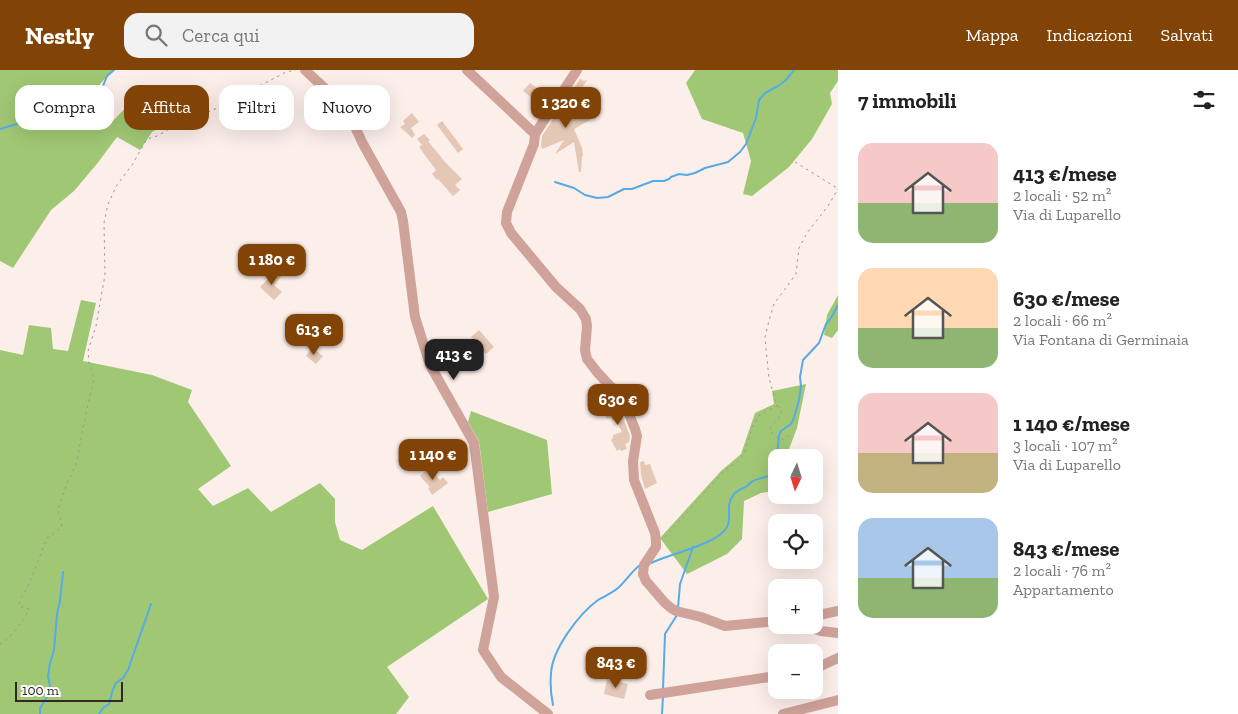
<!DOCTYPE html>
<html lang="it">
<meta charset="utf-8">
<style>
:root{--surface:#fff;--page:#f2f2f2;--text:#222;--muted:#767676;--accent:#824306}
body{margin:0;font-family:"Zilla Slab",serif;background:var(--page);color:var(--text);height:100vh;display:flex;flex-direction:column;font-size:19px;white-space:nowrap}
*{box-sizing:border-box;margin:0}
p{font-size:16px;color:var(--muted)}
.icon{flex:none;width:28px;height:28px;fill:none;stroke:currentColor;stroke-width:2;stroke-linecap:round;stroke-linejoin:round}
.map{position:relative;flex:1;overflow:hidden}
.drawer{display:flex;flex-direction:column;background:var(--surface);width:400px}
.drawer>*{flex:none}
.hud{position:absolute;left:15px;top:15px;width:475px;height:45px;display:flex;gap:10px}
.needle{width:32px;rotate:184deg}
.fabs{position:absolute;left:768px;top:379px;display:grid;gap:10px}
.fabs a{display:grid;place-items:center;width:55px;height:55px;border-radius:10px;background:var(--surface);box-shadow:0 5px 20px #0002;font-size:25px}
.scale{position:absolute;left:15px;bottom:12px;width:108px;box-sizing:border-box;padding-left:5px;border:2px solid #342723;border-top:0;font-size:14px;line-height:18px;white-space:nowrap;color:#342723;-webkit-text-stroke:4px #fff;paint-order:stroke}
.price{position:absolute;translate:-50% -42px;padding:0 11px;border-radius:10px;background:var(--accent);color:#fff;font-size:16px;line-height:32px;filter:drop-shadow(0 1px 2px #0008)}
.price::after{content:'';position:absolute;left:50%;top:30px;width:15px;height:11px;margin-left:-8px;background:inherit;clip-path:polygon(0 0,100% 0,50% 100%)}
.price.on{background:#222;color:#fff}
ul{padding:0;list-style:none}
li{display:flex;align-items:center;gap:15px;height:125px;padding:0 20px}
li span{display:grid;place-items:center;flex:none;width:140px;height:100px;border-radius:15px;color:#555}
li>.icon{margin-inline-start:auto}
span .icon{width:60px;height:60px;fill:#fffc;stroke-width:1}
li b{font-size:21px}
h2{display:flex;justify-content:space-between;align-items:center;height:60px;padding:0 20px;font-size:21px}
.chip{padding:0 18px;border-radius:15px;background:var(--surface);box-shadow:0 5px 20px #0002;font-size:18px;line-height:45px}
.chip.on{background:var(--accent);color:#fff}
header{display:flex;align-items:center;gap:30px;box-sizing:border-box;height:70px;padding:0 25px;background:var(--accent);color:#fff}
header strong{font-size:24px}
nav{display:flex;gap:28px;margin-inline-start:auto;font-size:18px}
.search{width:350px;height:45px;background:var(--page);display:flex;align-items:center;gap:12px;box-sizing:border-box;padding:0 18px;border-radius:15px;color:var(--muted);font-size:19px}
main{display:flex;flex:1;min-height:0}
.map>svg:first-child{display:block}
.forest{fill:#a0c874}
.lines{fill:none;stroke-linecap:round;stroke-linejoin:round}
.stream{stroke:#56abe6;stroke-width:2}
.building{fill:#e4c7b4}
.path{stroke:#a39591;stroke-width:1;stroke-dasharray:2.5 4;stroke-linecap:butt}
.minor{stroke:#cfa39a;stroke-width:10}
</style>
<header>
<strong>Nestly</strong>
<div class="search"><svg class="icon" aria-label="search" viewBox="0 0 24 24"><circle cx="10" cy="10" r="6"/><path d="M15 15l6 6"/></svg>Cerca qui</div>
<nav><a>Mappa</a><a>Indicazioni</a><a>Salvati</a></nav>
</header>
<main>
<div class="map">
<svg width="838" height="644" viewBox="0 0 838 644">
<rect width="100%" height="100%" fill="#fceee9"/>
<!-- forest -->
<path class="forest" d="M0 0H113L100 14V41L112 52 128 35 138 45 177 19 189 42 152 62 140 80 117 67 96 95 74 121 51 140 13 198 0 191Z
M695 0H838V11L830 23 832 34 812 69 789 97 752 126 743 124 751 91 743 63 702 49 686 13Z
M838 225V260L832 268 824 265 827 245Z
M81 230 96 233 83 291 152 305 192 320 188 332 231 396 198 419 213 436 248 418 271 442 320 413 335 429V452L340 470 362 480 433 436 488 529 387 597 409 627 396 644H0V280L23 285 29 255 51 258 53 279 68 281Z
M806 314 797 358 786 387 776 388V414L774 421 761 423 744 431 742 469 727 484 687 504 660 468 721 401 741 384 755 343 774 334 772 321Z
M471 341 547 370 552 424 488 442 479 371 468 352Z"/>
<g class="lines">
<!-- stream -->
<path class="stream" d="M0 59 30 50 44 41 66 37 76 34 91 25 103 16 107 6 114 0
M555 112 574 118 585 125 597 128 608 127 624 119H632L653 111H664L669 109 671 107 679 104 687 105 695 103 705 98 728 92 740 82 746 74 756 48 759 30 765 23 778 16 785 11 794 0
M777 388 779 365 781 361 791 354 794 348 799 330 801 316 800 307 803 290 819 273 826 254 831 248 838 235
M651 493C671 483 717 475 727 457 733 447 724 436 734 424 737 420 743 419 747 416 750 414 749 413 753 411 762 406 772 410 776 395
M678 538 680 514 693 477
M663 619 665 564 677 545
M553 635C551 625 550 614 551 604 552 579 579 544 598 530 605 526 612 523 618 518 626 511 631 502 640 495
M40 644V638L49 624 50 616 48 606 50 593 54 580 57 544 60 531 63 502
M99 644 103 638 109 634 113 619 116 613 123 608 128 600 151 534
M662 644 663 626"/>
</g>
<!-- building -->
<path class="building" d="M580 9 584 11 587 10 580 21 582 22 580 28 570 23 575 19 574 18Z
M530 13 546 25 537 36 533 32 535 30 523 21Z
M569 24 581 44 586 42 590 50 574 59 582 78 583 86H582L581 102H579L574 72 555 84 564 70 542 79 541 76 542 66 555 46 556 47 566 41 562 35Z
M412 43 419 52 411 58 415 65 412 68 400 57 405 54 403 51Z
M442 51 463 79 458 83 437 55Z
M424 64 430 70 428 71 445 92 462 109 455 115 460 120 453 126 438 109 437 110 432 104 436 100 419 77 422 75 417 69Z
M280 200 283 204 274 215 282 222 274 230 260 217 268 209 270 211Z
M479 260 494 277 486 284 471 267Z
M312 278 323 286 316 294 306 286Z
M613 328 619 337 630 366 629 372 625 374 627 379 621 381 620 379 617 381 611 370 613 368V365L622 362 616 350 613 351 611 348 607 349 604 343 612 340 607 330Z
M644 391 645 395 650 394 657 413 645 419 641 405 640 392Z
M429 398 440 410 443 407 448 413 432 425 428 418 430 417 420 406Z
M607 609 628 614 624 629 604 624Z"/>
<g class="lines">
<!-- path -->
<path class="path" d="M795 92 837 118
M778 336 782 339 779 347 770 358 773 365 781 370 790 365
M665 467 725 400 737 392 745 383 752 357 760 344 777 336 769 308 766 279 765 267 770 247 774 234 796 204 799 178 807 163 828 136 838 119
M0 574C11 568 24 550 29 539L19 536 20 530 29 514 47 468 62 457 58 439 67 413 76 395 86 343 94 309 89 292 88 281 96 256 105 205 104 153 108 134 117 115 132 95 147 69 157 66 192 46 211 41 227 33 286 2 296 0"/>
<!-- minor -->
<path class="minor" d="M305 0 345 37 350 46 363 74 401 142 403 151 415 247 430 295 474 373 494 527 483 580 501 607 548 644
M467 0 535 64
M535 64 534 74 507 142 506 153 511 163 556 217 580 239 586 249 587 256 585 280 587 289 597 302 610 316 617 321 625 334 635 359 637 366 633 391 634 410 655 463 656 471V477L644 495 643 504 646 511 665 533 671 538 676 541 701 547 725 556 767 552H776
M535 64 577 0
M814 548 819 545 838 541
M805 555 821 561 838 563
M814 599 838 588
M650 625 776 606
M783 644 838 630"/>
</g>
</svg>
<div class="fabs">
<a><svg class="needle" viewBox="-14 -14 28 28"><path d="M0-13l5 13h-10z" fill="#e53935"/><path d="M0 13l5-13h-10z" fill="#767676"/></svg></a>
<a><svg class="icon" aria-label="locate" viewBox="0 0 24 24"><circle cx="12" cy="12" r="6"/><path d="M12 2v4M12 18v4M2 12h4M18 12h4"/></svg></a>
<a>+</a>
<a>−</a>
</div>
<div class="scale">100 m</div>
<b class="price" style="left:566px;top:59px">1 320 €</b>
<b class="price" style="left:272px;top:216px">1 180 €</b>
<b class="price" style="left:314px;top:286px">613 €</b>
<b class="price on" style="left:454px;top:311px">413 €</b>
<b class="price" style="left:618px;top:356px">630 €</b>
<b class="price" style="left:433px;top:411px">1 140 €</b>
<b class="price" style="left:616px;top:619px">843 €</b>
<div class="hud">
<a class="chip">Compra</a>
<a class="chip on">Affitta</a>
<a class="chip">Filtri</a>
<a class="chip">Nuovo</a>
</div>
</div>
<section class="drawer">
<h2>7 immobili<svg class="icon" aria-label="filters" viewBox="0 0 24 24"><path d="M4 7h16M4 17h16"/><circle cx="9" cy="7" r="2"/><circle cx="15" cy="17" r="2"/></svg></h2>
<ul>
<li><span style="background:linear-gradient(#f6c9c9 60%,#8fb573 0)"><svg class="icon" aria-label="home" viewBox="0 0 24 24"><path d="M3 11l9-7 9 7M6 9v11h12V9"/></svg></span><div><b>413 €/mese</b><p>2 locali · 52 m²</p><p>Via di Luparello</p></div></li>
<li><span style="background:linear-gradient(#ffd9b3 60%,#8fb573 0)"><svg class="icon" aria-label="home" viewBox="0 0 24 24"><path d="M3 11l9-7 9 7M6 9v11h12V9"/></svg></span><div><b>630 €/mese</b><p>2 locali · 66 m²</p><p>Via Fontana di Germinaia</p></div></li>
<li><span style="background:linear-gradient(#f6c9c9 60%,#c2b280 0)"><svg class="icon" aria-label="home" viewBox="0 0 24 24"><path d="M3 11l9-7 9 7M6 9v11h12V9"/></svg></span><div><b>1 140 €/mese</b><p>3 locali · 107 m²</p><p>Via di Luparello</p></div></li>
<li><span style="background:linear-gradient(#a9c7e8 60%,#8fb573 0)"><svg class="icon" aria-label="home" viewBox="0 0 24 24"><path d="M3 11l9-7 9 7M6 9v11h12V9"/></svg></span><div><b>843 €/mese</b><p>2 locali · 76 m²</p><p>Appartamento</p></div></li>
</ul>
</section>
</main>
